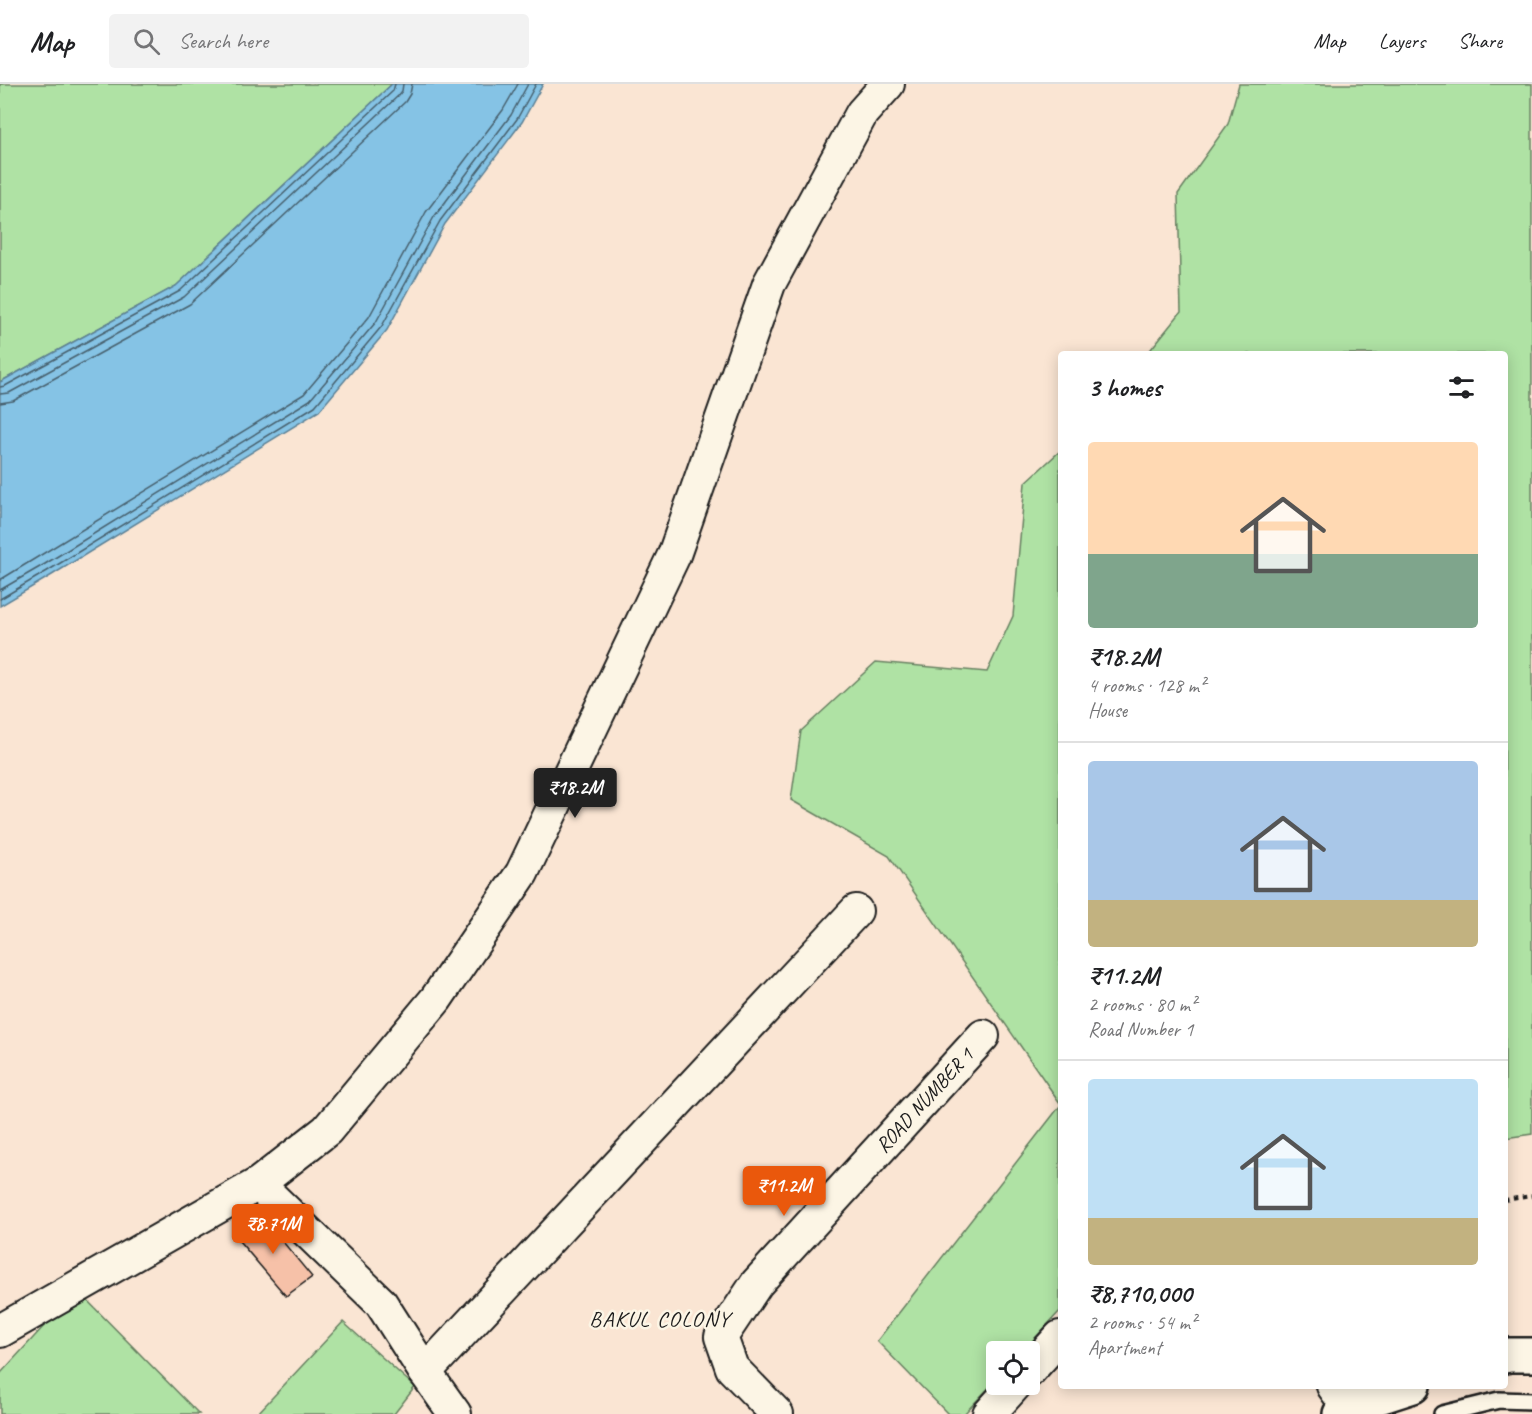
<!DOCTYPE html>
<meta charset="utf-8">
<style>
:root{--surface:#fff;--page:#f2f2f2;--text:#202124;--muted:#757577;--line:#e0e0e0;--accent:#ea580c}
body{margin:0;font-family:Caveat,sans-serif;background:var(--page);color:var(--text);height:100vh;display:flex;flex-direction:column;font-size:22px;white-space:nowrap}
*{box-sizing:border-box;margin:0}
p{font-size:20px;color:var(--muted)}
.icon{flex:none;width:33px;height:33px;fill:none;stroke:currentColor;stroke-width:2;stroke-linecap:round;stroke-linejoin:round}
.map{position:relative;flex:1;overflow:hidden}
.details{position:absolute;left:1058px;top:267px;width:450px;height:1038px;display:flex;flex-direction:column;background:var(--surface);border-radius:6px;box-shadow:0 3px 15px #0003}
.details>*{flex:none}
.fabs{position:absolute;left:986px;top:1257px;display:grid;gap:12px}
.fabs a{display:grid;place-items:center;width:54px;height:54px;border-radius:6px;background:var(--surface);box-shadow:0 3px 15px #0003;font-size:30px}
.price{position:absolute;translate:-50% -51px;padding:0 14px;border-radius:6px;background:var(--accent);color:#fff;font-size:20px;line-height:39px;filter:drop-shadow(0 2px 3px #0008)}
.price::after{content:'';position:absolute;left:50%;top:36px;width:18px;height:14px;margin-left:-9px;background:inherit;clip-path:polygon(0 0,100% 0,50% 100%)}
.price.current{background:#222;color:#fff}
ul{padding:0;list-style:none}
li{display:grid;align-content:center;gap:12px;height:318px;padding:0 30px}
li+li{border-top:2px solid var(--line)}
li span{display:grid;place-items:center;height:186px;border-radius:6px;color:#555}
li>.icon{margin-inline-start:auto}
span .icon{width:108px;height:108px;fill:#fffc;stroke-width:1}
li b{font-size:26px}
h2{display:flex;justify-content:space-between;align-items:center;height:72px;padding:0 30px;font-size:26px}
header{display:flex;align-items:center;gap:36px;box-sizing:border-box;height:84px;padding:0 30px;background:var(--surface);border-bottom:2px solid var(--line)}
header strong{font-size:28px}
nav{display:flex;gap:33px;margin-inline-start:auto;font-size:21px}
.search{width:420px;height:54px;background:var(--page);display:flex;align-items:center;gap:15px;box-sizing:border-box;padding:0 21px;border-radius:6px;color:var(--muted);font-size:22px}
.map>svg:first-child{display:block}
.green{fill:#afe2a4;stroke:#667f60;stroke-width:1.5}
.water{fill:#85c3e5;stroke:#5b8095;stroke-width:1.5}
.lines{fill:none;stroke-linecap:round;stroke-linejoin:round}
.shore{stroke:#465f6c;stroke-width:1.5}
.building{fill:#f6c1a8;stroke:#1c1c1c;stroke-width:1.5}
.service-casing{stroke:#1c1c1c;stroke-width:20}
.minor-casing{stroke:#1c1c1c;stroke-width:36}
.tertiary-casing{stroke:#1c1c1c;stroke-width:38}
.path{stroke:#1c1c1c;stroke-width:4;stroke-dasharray:4.5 4.5;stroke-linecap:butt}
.service{stroke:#fcf5e5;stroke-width:15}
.minor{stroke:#fcf5e5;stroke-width:32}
.tertiary{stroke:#fcf5e5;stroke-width:33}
.labels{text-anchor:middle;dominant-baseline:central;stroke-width:5;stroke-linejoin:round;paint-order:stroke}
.street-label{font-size:21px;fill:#1c1c1c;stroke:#fcf5e5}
.neighbourhood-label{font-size:22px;letter-spacing:1.5px;fill:#1c1c1c;stroke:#fcf5e5}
</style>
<header>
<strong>Map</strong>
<div class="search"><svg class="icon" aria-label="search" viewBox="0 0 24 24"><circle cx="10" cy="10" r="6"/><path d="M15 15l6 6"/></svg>Search here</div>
<nav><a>Map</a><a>Layers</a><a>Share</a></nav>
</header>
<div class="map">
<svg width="1532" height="1330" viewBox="0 0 1532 1330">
<rect width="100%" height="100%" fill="#fae5d3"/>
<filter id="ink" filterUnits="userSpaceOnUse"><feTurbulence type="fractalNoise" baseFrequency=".0167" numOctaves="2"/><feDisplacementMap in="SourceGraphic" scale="12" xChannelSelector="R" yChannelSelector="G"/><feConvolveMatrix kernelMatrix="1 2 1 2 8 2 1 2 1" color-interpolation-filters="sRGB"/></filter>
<g filter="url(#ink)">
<!-- green -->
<path class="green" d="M0 0H392L176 202 0 298Z
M1239 0H1532V1050L1505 1054 1504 270H1147L1181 228 1178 110 1228 40Z
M1060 367V1019L889 772 791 716 801 647 876 578 987 588 1013 532 1025 399Z
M1060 1022V1227L1023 1267 996 1268V1296L964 1330H948L877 1257Z
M77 1206 199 1330H0V1290Z
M343 1238 415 1303 394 1330H257Z"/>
<!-- water -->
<path class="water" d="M392 0H543L522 38 445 140 387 246 319 327 52 491 0 522V298L176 202Z"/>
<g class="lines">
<!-- shore -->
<path class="shore" d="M0 303 5 302 180 207 393 7 395 0
M0 310 9 309 184 213 398 12 402 7 403 0
M0 319 13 317 190 220 405 18 410 10 412 0
M0 496 304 310 369 233 426 128 503 26 518 0
M0 506 45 480 310 316 376 238 434 133 511 31 528 0
M0 515 49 486 315 322 382 242 440 137 517 35 536 0"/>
</g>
<!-- building -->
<path class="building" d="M260 1130 312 1193 286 1212 234 1151Z"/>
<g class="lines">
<defs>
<path id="service" d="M1442 1330 1499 1316 1532 1317"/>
<g id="minor">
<path d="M258 1100 381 1219 425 1288 455 1330"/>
<path d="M0 1247 258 1100 327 1046 436 915 522 789 674 471 769 200 862 29 888 0"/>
<path d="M1029 1287 1060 1253"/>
<path d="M425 1288 856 827"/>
<path d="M1333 1302 1348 1323"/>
<path id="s1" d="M777 1330 732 1284 721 1253 757 1199 983 952"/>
<path d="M989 1330 1016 1300"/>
</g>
<path id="tertiary" d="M1504 1272 1509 1271H1532
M1340 1330 1348 1323 1413 1302"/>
</defs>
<!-- service casing -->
<use href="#service" class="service-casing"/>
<!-- minor casing -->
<use href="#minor" class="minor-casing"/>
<!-- tertiary casing -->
<use href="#tertiary" class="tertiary-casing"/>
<!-- path -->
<path class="path" d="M1504 1116 1532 1112"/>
<!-- service -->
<use href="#service" class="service"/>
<!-- minor -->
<use href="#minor" class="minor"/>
<!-- tertiary -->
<use href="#tertiary" class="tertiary"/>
</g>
</g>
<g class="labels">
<!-- street labels -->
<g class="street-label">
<text stroke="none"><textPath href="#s1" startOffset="410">ROAD NUMBER 1</textPath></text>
</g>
<!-- neighbourhood labels -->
<g class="neighbourhood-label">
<text x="660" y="1235">BAKUL COLONY</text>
</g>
</g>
</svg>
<div class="fabs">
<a><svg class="icon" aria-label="locate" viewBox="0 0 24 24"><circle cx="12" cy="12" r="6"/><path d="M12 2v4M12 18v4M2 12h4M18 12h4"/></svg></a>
</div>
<b class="price current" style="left:575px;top:735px">₹18.2M</b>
<b class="price" style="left:784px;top:1133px">₹11.2M</b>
<b class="price" style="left:273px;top:1171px">₹8.71M</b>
<section class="details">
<h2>3 homes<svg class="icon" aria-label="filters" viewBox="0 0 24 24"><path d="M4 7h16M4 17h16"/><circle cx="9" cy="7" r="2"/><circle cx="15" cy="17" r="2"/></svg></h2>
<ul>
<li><span style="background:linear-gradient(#ffd9b3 60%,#7fa58c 0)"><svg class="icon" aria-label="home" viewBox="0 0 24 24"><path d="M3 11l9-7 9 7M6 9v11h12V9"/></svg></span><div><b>₹18.2M</b><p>4 rooms · 128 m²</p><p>House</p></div></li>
<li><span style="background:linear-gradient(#a9c7e8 75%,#c2b280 0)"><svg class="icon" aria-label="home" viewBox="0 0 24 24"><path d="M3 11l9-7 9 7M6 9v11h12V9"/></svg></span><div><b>₹11.2M</b><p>2 rooms · 80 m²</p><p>Road Number 1</p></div></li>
<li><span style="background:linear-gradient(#bfe0f5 75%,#c2b280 0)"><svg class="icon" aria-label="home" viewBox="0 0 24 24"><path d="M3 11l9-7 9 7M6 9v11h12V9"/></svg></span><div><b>₹8,710,000</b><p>2 rooms · 54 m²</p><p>Apartment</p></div></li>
</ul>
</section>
</div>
